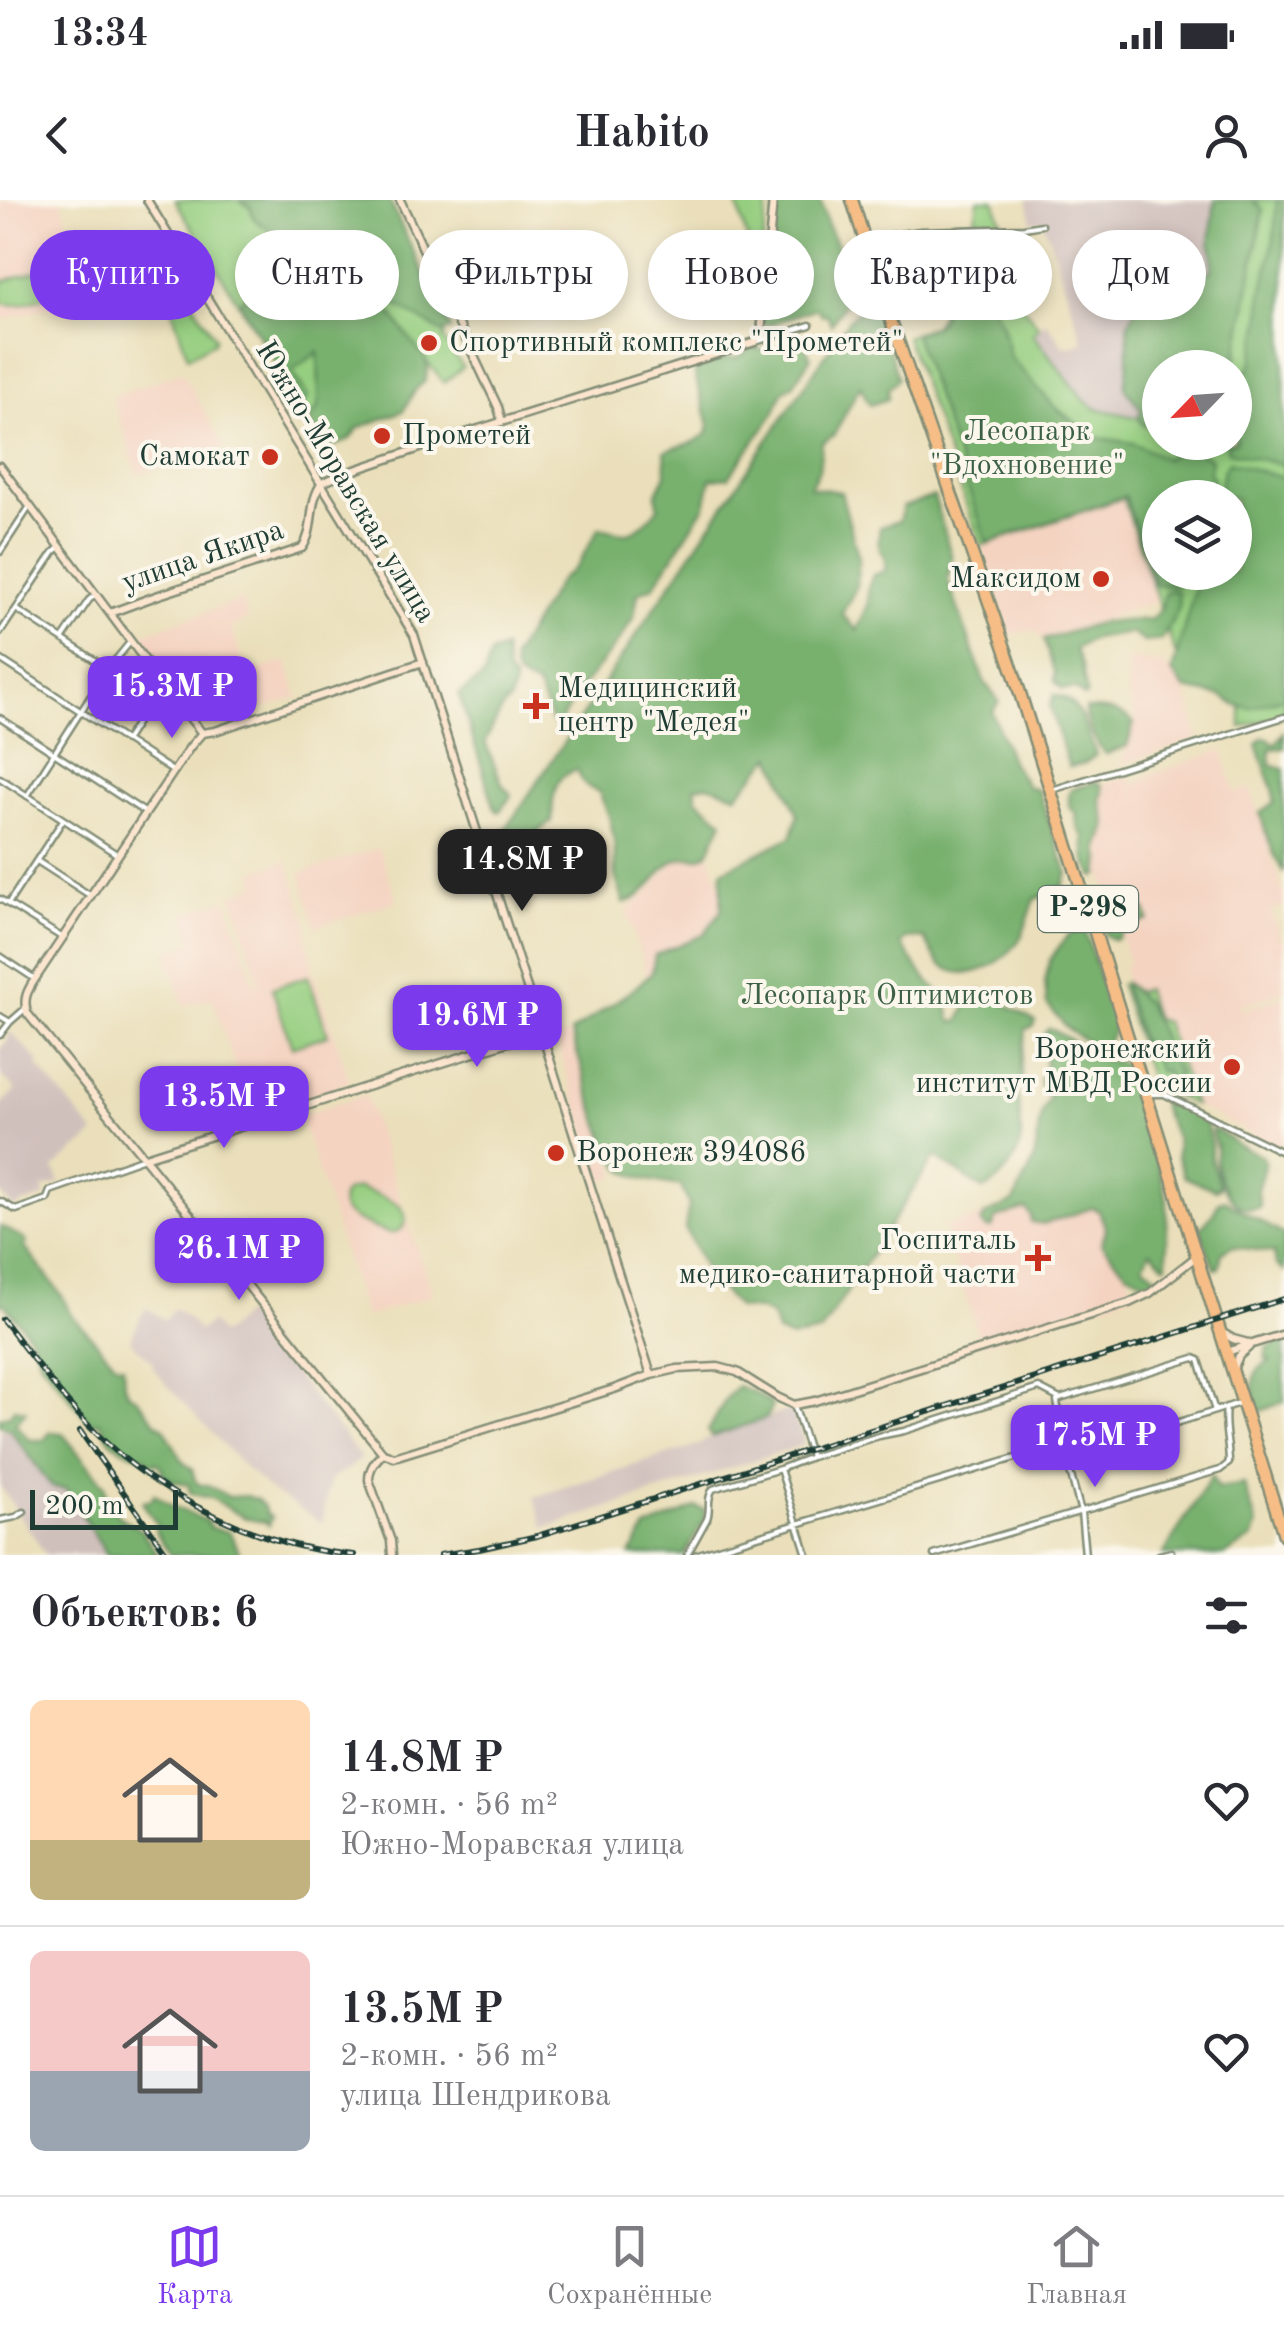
<!DOCTYPE html>
<html lang="ru">
<meta charset="utf-8">
<style>
:root{--surface:#fff;--page:#f2f2f3;--text:#2b2b33;--muted:#7c7c81;--line:#e1e1e2;--accent:#7c3aed}
body{margin:0;font-family:"Old Standard TT",serif;background:var(--page);color:var(--text);height:100vh;display:flex;flex-direction:column;font-size:38px;white-space:nowrap}
*{box-sizing:border-box;margin:0}
p{font-size:32px;color:var(--muted)}
.icon{flex:none;width:55px;height:55px;fill:none;stroke:currentColor;stroke-width:2;stroke-linecap:round;stroke-linejoin:round}
.map{position:relative;height:1355px;overflow:hidden}
.details{display:flex;flex-direction:column;background:var(--surface);flex:1}
.details>*{flex:none}
.hud{position:absolute;left:30px;top:30px;width:1225px;height:90px;display:flex;gap:20px}
.needle{width:65px;rotate:245deg}
.controls{position:absolute;left:1142px;top:150px;display:grid;gap:20px}
.controls a{display:grid;place-items:center;width:110px;height:110px;border-radius:50%;background:var(--surface);box-shadow:0 5px 15px #0003;font-size:50px}
.scale{position:absolute;left:30px;bottom:25px;width:148px;box-sizing:border-box;padding-left:10px;border:5px solid #1f3d34;border-top:0;font-size:28px;line-height:35px;white-space:nowrap;color:#1f3d34;-webkit-text-stroke:8px #fbf7ec;paint-order:stroke}
.price{position:absolute;translate:-50% -85px;padding:0 22px;border-radius:20px;background:var(--accent);color:#fff;font-size:32px;line-height:65px;filter:drop-shadow(0 2px 5px #0008)}
.price::after{content:'';position:absolute;left:50%;top:60px;width:30px;height:22px;margin-left:-15px;background:inherit;clip-path:polygon(0 0,100% 0,50% 100%)}
.price.current{background:#222;color:#fff}
ul{padding:0;list-style:none}
li{display:flex;align-items:center;gap:30px;height:250px;padding:0 30px}
li+li{border-top:2px solid var(--line)}
li span{display:grid;place-items:center;flex:none;width:280px;height:200px;border-radius:15px;color:#555}
li>.icon{margin-inline-start:auto}
span .icon{width:120px;height:120px;fill:#fffc;stroke-width:1}
li b{font-size:42px}
h2{display:flex;justify-content:space-between;align-items:center;height:120px;padding:0 30px;font-size:42px}
.pill{padding:0 35px;border-radius:45px;background:var(--surface);box-shadow:0 5px 15px #0003;font-size:35px;line-height:90px}
.pill.current{background:var(--accent);color:#fff}
.status{display:flex;justify-content:space-between;align-items:center;height:70px;padding:0 50px;background:var(--surface);direction:ltr}
.status svg{height:28px;fill:currentColor}
header{display:flex;justify-content:space-between;align-items:center;height:130px;padding:0 30px;background:var(--surface);font-size:45px;font-weight:700}
.menu{display:flex;justify-content:space-around;align-items:center;height:140px;border-top:2px solid var(--line);background:var(--surface);font-size:28px;color:var(--muted)}
.menu a{display:grid;justify-items:center;gap:5px}
.menu .current{color:var(--accent)}
.map>svg:first-child{display:block}
.built{fill:#f4d3c1}
.industrial{fill:#d0c0bc}
.green{fill:#96ce80;stroke:#5a865a;stroke-width:2.5;fill-rule:evenodd}
.forest{fill:#78b16e;stroke:#4c7751;stroke-width:2.5}
.lines{fill:none;stroke-linecap:round;stroke-linejoin:round}
.street-casing{stroke:#848e77;stroke-width:9}
.secondary-casing{stroke:#848e77;stroke-width:11}
.highway-casing{stroke:#848e77;stroke-width:15}
.street{stroke:#fff;stroke-width:4}
.secondary{stroke:#fbe5cf;stroke-width:6}
.highway{stroke:#f6be86;stroke-width:10}
.rail-casing{stroke:#1f3d34;stroke-width:6}
.rail{stroke:#fbf7ec;stroke-width:2.5;stroke-dasharray:8;stroke-linecap:butt}
.poi-dot{fill:#c8321e;stroke:#fbf7ec;stroke-width:4}
.labels{text-anchor:middle;dominant-baseline:central;stroke-width:8;stroke-linejoin:round;paint-order:stroke}
.shield{fill:#fbf7ec;stroke:#61756b;stroke-width:2.5}
.shield-label{font-size:28px;font-weight:bold;fill:#1f3d34}
.poi-label{font-size:30px;fill:#1f3d34;stroke:#fbf7ec;text-anchor:start}
.park-label{font-size:30px;fill:#3d6147;stroke:#fbf7ec}
.street-label{font-size:30px;fill:#1f3d34;stroke:#fbf7ec}
</style>
<div class="status"><b>13:34</b><svg viewBox="0 0 49 12"><path d="M0 12V9h3v3zM5 12V6h3v6zM10 12V3h3v9zM15 12V0h3v12zM26 1h20v11H26zM47 4h2v5h-2z"/></svg></div>
<header><svg class="icon" aria-label="back" viewBox="0 0 24 24"><path d="M15 5l-7 7 7 7"/></svg>Habito<svg class="icon" aria-label="person" viewBox="0 0 24 24"><circle cx="12" cy="8" r="4"/><path d="M4 21q1-7 8-7t8 7"/></svg></header>
<div class="map">
<svg width="1284" height="1355" viewBox="0 0 1284 1355">
<rect width="100%" height="100%" fill="#fbf7ec"/>
<filter id="ink" filterUnits="userSpaceOnUse"><feTurbulence type="fractalNoise" baseFrequency=".01" numOctaves="2"/><feDisplacementMap in="SourceGraphic" scale="20" xChannelSelector="R" yChannelSelector="G"/><feConvolveMatrix kernelMatrix="1 2 1 2 8 2 1 2 1" color-interpolation-filters="sRGB"/></filter>
<filter id="wash" filterUnits="userSpaceOnUse"><feTurbulence type="fractalNoise" baseFrequency=".0048" numOctaves="4" result="noise"/><feDisplacementMap in="SourceGraphic" scale="40" xChannelSelector="R" yChannelSelector="G"/><feGaussianBlur stdDeviation="2.25" result="paint"/><feColorMatrix in="noise" values="0 0 0 0 0 0 0 0 0 0 0 0 0 0 0 0 0 1.4 0 .05"/><feComposite in="paint" operator="in"/></filter>
<g filter="url(#wash)">
<rect width="100%" height="100%" fill="#eadfba"/>
<!-- built -->
<path class="built" d="M6 0H61L88 80 61 103 0 121V2Z
M568 24 589 88 518 112 488 52Z
M953 33 960 75 957 78 958 86 902 91V58L907 55V37Z
M182 172 225 248 137 274 112 197Z
M1123 298 1158 401 1042 439 1034 430 1011 435 981 346Z
M242 399 248 420 231 426 246 474 286 461 298 497 212 525 205 523 137 436Z
M1128 459 1161 463 1175 472 1187 494 1199 539 1123 564 1120 559 1124 557 1136 521 1127 492Z
M1222 550 1235 592 1250 588 1284 696V706L1271 711 1282 741H1284V791L1239 806 1241 810 1284 796V951L1194 905 1165 822 1156 819 1137 792 1125 783 1124 765 1129 762 1099 663 1103 656 1096 632 1094 587 1127 576 1136 584 1147 576Z
M707 645 732 722 649 782 626 710 644 696 680 655Z
M379 648 397 701 315 727 300 673Z
M287 660 307 719V742L314 763 311 765 350 882 251 915 212 798 184 806 166 752 193 742 184 714 227 699 254 782H259L232 694 257 685 253 672Z
M569 834 617 976 601 981 556 839Z
M365 895 433 1095 365 1117 300 916Z
M1096 977 1134 1094 981 1145 944 1028Z"/>
<!-- industrial -->
<path class="industrial" d="M1027 0H1215L1210 43 1213 52 1212 70 1158 101 1128 165 1125 188 1141 209 1139 218 1095 208 1084 200 1033 133 1046 121 1063 145 1068 147 1083 142 1051 43 1042 20 1032 22Z
M11 832 39 862 37 865 95 934 54 968 60 983 42 989 45 997 19 1005 14 1009 0 993V906L16 890 0 875V849L9 839 7 836Z
M147 1108 165 1120 174 1108 188 1119 199 1131 211 1122 221 1135 246 1113 361 1258 350 1268 330 1279 322 1323 271 1291 244 1267 166 1184 154 1169 152 1161 130 1141 140 1117Z
M792 1209 805 1244 545 1328 534 1297 701 1244 705 1240Z
M10 1229 52 1288 66 1290 106 1355H46L0 1286V1230Z"/>
<!-- green -->
<path class="green" d="M175 0H389L451 130 443 132 445 136 443 139 463 167 444 183 427 162 425 181 416 189 403 211 358 228C352 241 341 244 327 247Z
M736 0H768L760 67 755 66Z
M978 0H994L1002 22 988 26 990 37 1015 97 1039 127 1033 134 1084 200 1095 208 1139 218 1141 209 1125 188 1128 165V125L1142 95 1158 101 1212 70 1213 52 1210 43 1215 0H1284V515L1241 527V507L1221 495 1187 488 1123 298 981 346 906 137 934 125 941 115 935 96 951 87 959 80 949 34 967 32 975 19ZM1160 168H1235V242H1160ZM1160 298H1235V372H1160Z
M158 51 162 53 215 138 214 142 188 157 154 56Z
M45 68C58 71 62 83 53 93 38 99 15 110 0 102L1 82Z
M308 776 328 835 292 847 272 788Z
M1125 783 1137 792 1145 789 1155 819 1165 822 1194 905 1155 886 1151 882 1120 785Z
M359 988C371 993 386 997 397 1004 410 1012 408 1033 390 1033 382 1032 351 1018 346 1013 340 1006 341 1005 342 997L346 991Z"/>
<!-- forest -->
<path class="forest" d="M239 0H389L451 130 441 132 395 104 392 107 379 101 311 58 298 84 319 94 329 107 346 116 366 107 378 114 382 109 390 112 425 159 428 168 425 181 416 189 403 211 358 228C352 241 341 244 327 247L309 220 319 206 318 152 292 171 308 197 302 207 239 102 281 67 300 38 297 33 286 42 254 19 250 7Z
M778 0H820L829 29 857 85 831 124 827 114 822 115 816 108 769 125H762L775 4Z
M1215 0H1253L1263 10 1235 167 1160 168V231L1142 224 1139 218 1141 209 1125 188 1128 165V125L1142 95 1158 101 1212 70 1213 52 1210 43Z
M1277 0H1284V265L1228 252 1226 243 1235 242V195L1237 184 1252 164 1261 120 1262 95 1274 38Z
M974 85 992 107 1002 125 1010 157 1055 207 1094 237 1133 243 1166 259 1177 248 1195 250 1211 259 1209 273 1213 278 1209 297 1160 298V372L1184 373 1181 383 1175 386 1155 385 1125 296 987 343 914 134 936 125 943 115 937 91Z
M865 92 878 111 898 179 888 189V199L870 205 860 186 834 235 822 243 819 270 810 287 841 292 859 359 856 388 842 414 857 430 868 405V388L873 375 885 371V358C877 349 878 339 880 327L899 321 903 307 934 296 952 358 948 381 984 481 999 502 992 512 1012 563 1028 587 1038 590 1068 674 1062 688 1035 699C1030 711 1027 726 1021 737 1006 763 969 785 941 765 934 759 929 746 924 738L906 739 901 744C909 755 917 768 926 779 943 798 946 791 951 821L959 822 971 795 983 791 1035 821 1033 827 1026 829 1021 865 1022 881 1016 887C1020 921 1030 947 1003 974 997 981 992 986 984 990L935 956 821 1132 792 1138 777 1133 772 1116 758 1110 738 1108 709 1077 685 1028 689 1005 681 986C664 983 643 981 627 972 604 959 581 862 571 833L636 787 652 772 655 755 703 735 721 711 722 671 791 637 798 615 772 556 737 595 708 585 695 587 697 599 723 621 708 653 699 658C664 653 662 678 639 696 637 698 627 702 624 703L615 676V644L609 616 599 592C586 587 582 584 578 570 553 573 552 600 552 621L532 636 527 646 536 673 518 681 503 633 848 121 860 109Z
M798 142 804 145 811 157 793 185 783 191 775 212 729 277 711 279 705 306 654 386 638 393 634 416 622 437 577 493 559 524H553L537 486C519 480 512 476 513 457L559 381 577 366 599 328C608 329 616 333 624 333 638 334 650 317 659 308L656 295 666 274 665 251 694 242 707 234 709 225 695 176 696 168 728 158H737L752 148 767 150Z
M1229 262 1284 278V498L1250 508 1234 504 1221 496 1185 489 1172 472 1199 373 1235 372V298L1217 297 1224 269Z
M1170 390 1178 391 1179 408 1162 440 1144 442 1131 433 1093 439 1075 449 1082 468 1087 494 1084 497 1076 489H1062L1054 480 1055 474 1044 440 1098 423 1151 419 1161 409 1165 392Z
M504 449 507 473 514 480C514 487 511 493 510 501L503 507 485 542 503 586 512 595 499 612 495 609 459 495 484 476 491 454Z
M1054 495C1081 499 1087 532 1096 555L1085 563 1069 567 1050 507Z
M1086 509C1104 509 1120 510 1134 523L1127 546 1106 554C1096 546 1086 522 1086 509Z
M1284 532V548L1270 549 1271 565 1284 568 1283 671C1272 654 1265 632 1260 613L1274 602V592L1257 545 1262 538H1268L1275 544Z
M1095 582 1101 584 1103 591 1101 602 1107 625 1099 649 1101 659 1099 675 1094 677 1086 661 1084 636 1079 630 1076 619 1077 614 1069 607V593L1072 589Z
M1105 698C1112 704 1121 703 1127 711L1146 710 1149 720 1122 730 1119 737 1114 740 1105 735 1100 720V703Z
M1084 728 1116 826 1105 846 1096 847 1079 837 1066 827 1047 804 1045 782 1050 759 1068 735Z
M1125 783 1147 804 1178 873C1175 881 1177 884 1184 888L1183 896 1173 891 1165 870 1158 872 1152 849 1144 850 1124 788Z
M1050 828 1104 860 1120 862 1129 867 1157 959 1167 1000V1064L1165 1065 1150 1051 1143 1065 1157 1076 1149 1083 1127 1072 1101 1044 1106 1030 1099 1011 1092 1008 1044 1024 1031 1022V1016L1026 1009 996 1018 992 1028H986L981 1022 985 1015 1014 1002C1019 986 1030 974 1034 958 1041 932 1034 922 1050 897L1042 890 1040 881 1045 869V832Z
M1166 899 1185 908 1206 923 1211 944V959L1220 987 1216 990 1184 977 1177 957 1176 937 1162 909V902Z
M1212 929 1217 930 1238 945 1262 956 1265 963 1257 990 1260 1007C1233 1017 1219 983 1216 962 1215 956 1217 950 1216 945 1214 939 1212 935 1212 929Z
M1224 1000 1284 1035V1071L1276 1065 1274 1053 1232 1046 1222 1052 1219 1068 1215 1069 1199 1029 1211 1016 1219 1002Z
M0 1026 25 1039 27 1043 24 1046 62 1096 71 1114 116 1164 123 1165 124 1185 129 1194 137 1198 155 1222 164 1228 184 1263 192 1269 195 1281 200 1285H208L229 1297 246 1296 258 1300 264 1308 267 1315 272 1317 269 1325 264 1321C245 1323 229 1307 213 1299 205 1295 198 1297 190 1292L188 1284 173 1281 163 1274 162 1267 157 1263 149 1264 146 1258 122 1249 110 1240 100 1222 91 1224 39 1159C34 1136 19 1123 5 1105L0 1104Z
M1284 1141V1202L1261 1211 1258 1210C1252 1189 1247 1173 1270 1161L1265 1158 1268 1147Z
M737 1186 756 1193 772 1205 767 1218 711 1237 708 1231 727 1197Z
M14 1208 26 1211 15 1224 30 1240H44L50 1232 62 1233 105 1286 106 1301 121 1318 141 1330 158 1355H107L66 1289 52 1287 10 1229 0 1225V1217L10 1215Z
M1212 1275 1218 1288 1244 1284 1257 1325 1253 1338 1225 1355H1163Z
M154 1294 172 1306 207 1321 211 1328 230 1332C233 1342 238 1346 240 1355H171L155 1331 157 1324 142 1302 151 1300Z
M696 1307 705 1310V1319L684 1355H630L646 1329Z"/>
</g>
<g filter="url(#ink)">
<g class="lines">
<defs>
<path id="street" d="M865 39 921 31 1024 28 1042 25
M755 142 810 125
M0 352 30 306
M16 409 108 469
M0 433 54 352 60 347
M63 438 89 400 96 394
M0 459 174 572
M0 518 146 613
M125 541 156 493 164 486
M0 578 118 655
M1055 589 1284 517
M27 596 108 469 131 441
M37 661 91 696
M0 699 63 738
M8 704 63 620
M0 756 35 779
M0 816 10 822
M0 835 10 822 26 808
M1148 894H1164L1284 953
M0 1001 16 1010 47 999 50 991 144 958
M1072 1255 1215 1211
M1074 1255 1058 1207 1057 1201 1060 1199 1194 1158 1199 1160 1215 1211 1239 1203
M811 1257 879 1236 904 1231 1039 1188 1060 1199
M780 1269 807 1355
M0 1320 16 1317 24 1312
M687 1355 707 1319C711 1309 706 1298 713 1289L780 1269 811 1257 794 1205
M695 1355 1055 1246 1062 1251 1066 1257 1081 1312 1085 1355
M934 1355 1220 1270 1229 1263C1229 1244 1223 1227 1226 1207
M1159 1355 1171 1352"/>
<path id="secondary" d="M147 0 414 435 651 1175
M400 0 498 207 502 222
M0 266 164 486 202 533
M322 283 340 275 444 240 755 142 761 133 773 0
M110 413 156 396 302 348C316 329 307 303 322 283
M145 957 540 832
M1223 1133 1233 1139 1248 1143
M1227 1152 1284 1134
M1233 1169 1239 1156 1249 1147
M383 1253 27 813C23 799 27 791 35 779L190 547 202 533 215 531 423 462
M383 1253 394 1257 614 1189 651 1175 677 1169 718 1167 737 1172 777 1197 794 1205 815 1201 1129 1103 1150 1093 1197 1056
M383 1253C375 1261 369 1268 369 1280L391 1341 392 1355"/>
<path id="highway" d="M852 0 882 95 1014 474 1284 1335"/>
</defs>
<!-- street casing -->
<use href="#street" class="street-casing"/>
<!-- secondary casing -->
<use href="#secondary" class="secondary-casing"/>
<!-- highway casing -->
<use href="#highway" class="highway-casing"/>
<!-- street -->
<use href="#street" class="street"/>
<!-- secondary -->
<use href="#secondary" class="secondary"/>
<!-- highway -->
<use href="#highway" class="highway"/>
<defs>
<path id="rail" d="M2 1119C32 1157 60 1197 95 1232 160 1297 261 1348 354 1355
M80 1231 168 1355
M440 1355 479 1349 537 1336 1284 1099"/>
</defs>
<!-- rail casing -->
<use href="#rail" class="rail-casing"/>
<!-- rail -->
<use href="#rail" class="rail"/>
</g>
</g>
<!-- markers -->
<g class="poi-dot">
<circle cx="429" cy="143" r="10"/>
<circle cx="382" cy="236" r="10"/>
<circle cx="270" cy="257" r="10"/>
<circle cx="1101" cy="379" r="10"/>
<path d="M531 491h10v10h10v10h-10v10h-10v-10h-10v-10h10z"/>
<circle cx="1232" cy="867" r="10"/>
<circle cx="556" cy="953" r="10"/>
<path d="M1033 1043h10v10h10v10h-10v10h-10v-10h-10v-10h10z"/>
</g>
<g class="labels">
<!-- shield labels -->
<rect class="shield" x="1038" y="686" width="100" height="46" rx="8"/>
<g class="shield-label">
<text x="1088" y="709">Р-298</text>
</g>
<!-- poi labels -->
<g class="poi-label">
<text x="449" y="143">Спортивный комплекс "Прометей"</text>
<text x="402" y="236">Прометей</text>
<text x="250" y="257" text-anchor="end">Самокат</text>
<text x="1081" y="379" text-anchor="end">Максидом</text>
<text x="558" y="489">Медицинский<tspan x="558" dy="34">центр "Медея"</tspan></text>
<text x="1212" y="850" text-anchor="end">Воронежский<tspan x="1212" dy="34">институт МВД России</tspan></text>
<text x="576" y="953">Воронеж 394086</text>
<text x="1016" y="1041" text-anchor="end">Госпиталь<tspan x="1016" dy="34">медико-санитарной части</tspan></text>
</g>
<!-- park labels -->
<g class="park-label">
<text x="1027" y="232">Лесопарк<tspan x="1027" dy="34">"Вдохновение"</tspan></text>
<text x="887" y="796">Лесопарк Оптимистов</text>
</g>
<!-- street labels -->
<g class="street-label">
<text transform="translate(345 282) rotate(59)">Южно-Моравская улица</text>
<text transform="translate(203 357) rotate(-19)">улица Якира</text>
</g>
</g>
</svg>
<div class="controls">
<a><svg class="needle" viewBox="-14 -14 28 28"><path d="M0-13l5 13h-10z" fill="#e53935"/><path d="M0 13l5-13h-10z" fill="#7c7c81"/></svg></a>
<a><svg class="icon" aria-label="layers" viewBox="0 0 24 24"><path d="M12 4l9 5-9 5-9-5zM3 14l9 5 9-5"/></svg></a>
</div>
<div class="scale">200 m</div>
<b class="price" style="left:172px;top:541px">15.3M ₽</b>
<b class="price current" style="left:522px;top:714px">14.8M ₽</b>
<b class="price" style="left:477px;top:870px">19.6M ₽</b>
<b class="price" style="left:224px;top:951px">13.5M ₽</b>
<b class="price" style="left:239px;top:1103px">26.1M ₽</b>
<b class="price" style="left:1095px;top:1290px">17.5M ₽</b>
<div class="hud">
<a class="pill current">Купить</a>
<a class="pill">Снять</a>
<a class="pill">Фильтры</a>
<a class="pill">Новое</a>
<a class="pill">Квартира</a>
<a class="pill">Дом</a>
</div>
</div>
<section class="details">
<h2>Объектов: 6<svg class="icon" aria-label="filters" viewBox="0 0 24 24"><path d="M4 7h16M4 17h16"/><circle cx="9" cy="7" r="2"/><circle cx="15" cy="17" r="2"/></svg></h2>
<ul>
<li><span style="background:linear-gradient(#ffd9b3 70%,#c2b280 0)"><svg class="icon" aria-label="home" viewBox="0 0 24 24"><path d="M3 11l9-7 9 7M6 9v11h12V9"/></svg></span><div><b>14.8M ₽</b><p>2-комн. · 56 m²</p><p>Южно-Моравская улица</p></div><svg class="icon" aria-label="heart" viewBox="0 0 24 24"><path d="M12 20l-8-8c-3-5 5-10 8-4 3-6 11-1 8 4z"/></svg></li>
<li><span style="background:linear-gradient(#f6c9c9 60%,#9aa5b1 0)"><svg class="icon" aria-label="home" viewBox="0 0 24 24"><path d="M3 11l9-7 9 7M6 9v11h12V9"/></svg></span><div><b>13.5M ₽</b><p>2-комн. · 56 m²</p><p>улица Шендрикова</p></div><svg class="icon" aria-label="heart" viewBox="0 0 24 24"><path d="M12 20l-8-8c-3-5 5-10 8-4 3-6 11-1 8 4z"/></svg></li>
</ul>
</section>
<nav class="menu">
<a class="current"><svg class="icon" aria-label="map" viewBox="0 0 24 24"><path d="M3 6l6-2 6 2 6-2v14l-6 2-6-2-6 2zM9 4v14M15 6v14"/></svg>Карта</a>
<a><svg class="icon" aria-label="saved" viewBox="0 0 24 24"><path d="M7 4h10v16l-5-4-5 4z"/></svg>Сохранённые</a>
<a><svg class="icon" aria-label="home" viewBox="0 0 24 24"><path d="M3 11l9-7 9 7M6 9v11h12V9"/></svg>Главная</a>
</nav>
